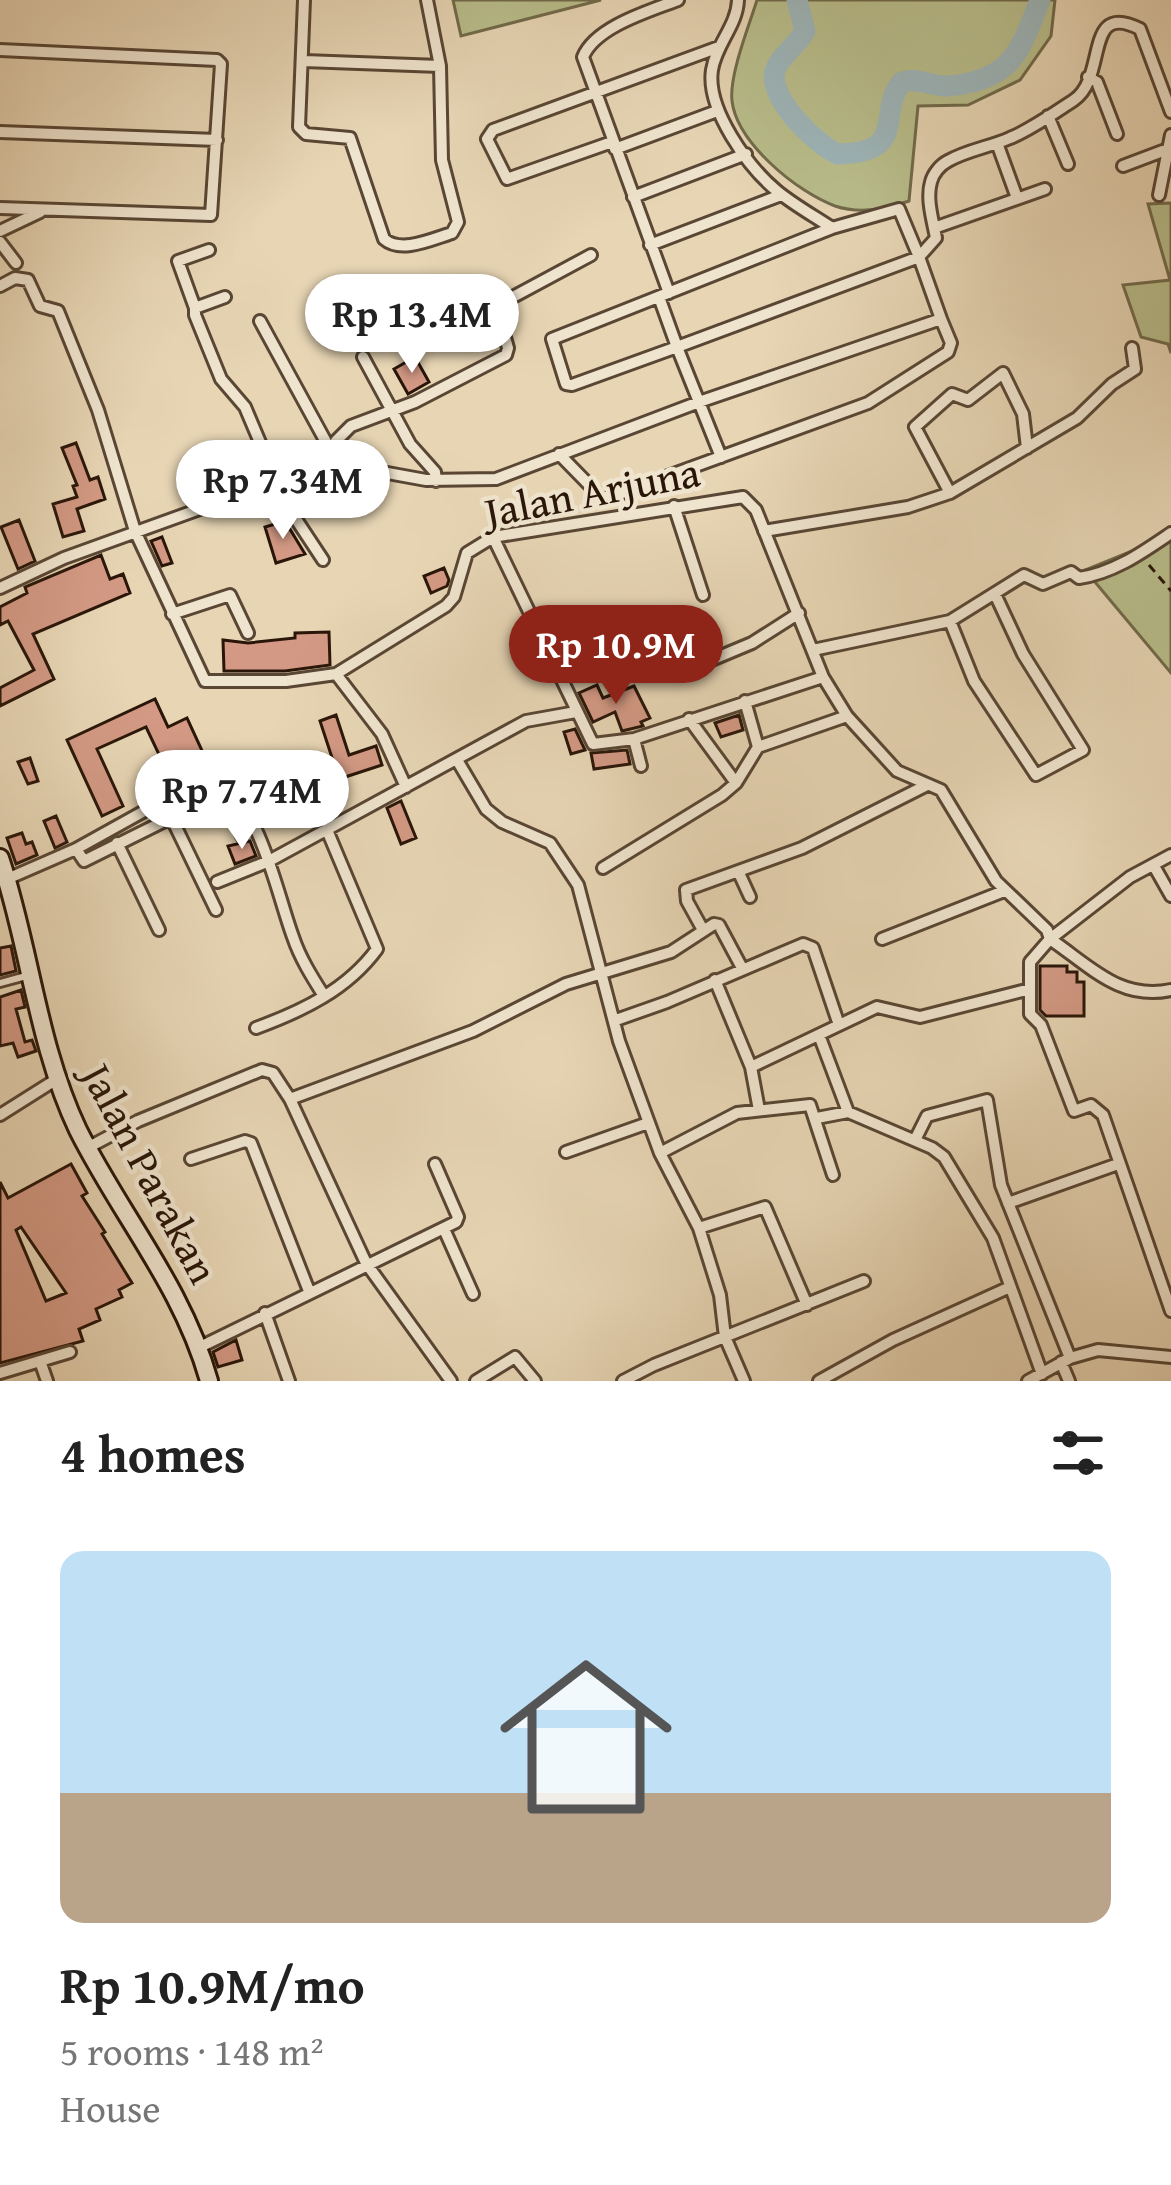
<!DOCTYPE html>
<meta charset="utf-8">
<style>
:root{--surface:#fff;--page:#f2f2f2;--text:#222;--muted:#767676;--accent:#8f2418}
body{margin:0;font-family:"Gentium Book Plus",serif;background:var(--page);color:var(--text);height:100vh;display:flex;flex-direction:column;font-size:45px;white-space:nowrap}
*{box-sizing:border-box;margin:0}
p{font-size:39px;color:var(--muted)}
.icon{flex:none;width:66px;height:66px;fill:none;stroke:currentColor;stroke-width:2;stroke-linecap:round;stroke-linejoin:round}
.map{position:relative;height:1381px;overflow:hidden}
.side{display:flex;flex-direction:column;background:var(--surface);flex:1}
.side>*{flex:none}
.price{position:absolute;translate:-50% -102px;padding:0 27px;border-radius:42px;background:#fff;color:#222;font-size:39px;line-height:78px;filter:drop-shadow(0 3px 6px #0008)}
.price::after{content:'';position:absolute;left:50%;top:72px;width:36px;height:27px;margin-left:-18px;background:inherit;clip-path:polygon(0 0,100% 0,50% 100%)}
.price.active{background:var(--accent);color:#fff}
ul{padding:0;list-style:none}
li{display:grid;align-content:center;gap:24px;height:636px;padding:0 60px}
li span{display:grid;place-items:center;height:372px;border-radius:24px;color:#555}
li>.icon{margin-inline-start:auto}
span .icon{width:216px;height:216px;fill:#fffc;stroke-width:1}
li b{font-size:51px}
h2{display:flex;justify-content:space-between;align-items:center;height:144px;padding:0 60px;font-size:51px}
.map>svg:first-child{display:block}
.green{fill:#b8bd8b;stroke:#716a4a;stroke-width:3}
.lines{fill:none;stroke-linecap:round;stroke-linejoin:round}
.river{stroke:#9db5b9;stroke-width:21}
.building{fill:#d39984;stroke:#2a1609;stroke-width:3;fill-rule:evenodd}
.lane-casing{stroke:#594634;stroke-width:12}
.street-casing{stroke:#594634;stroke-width:16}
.secondary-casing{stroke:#2a1609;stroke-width:22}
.path{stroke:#2a1609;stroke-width:3;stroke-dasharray:9 6;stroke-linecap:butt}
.lane{stroke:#efe4ce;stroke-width:6}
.street{stroke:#efe4ce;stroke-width:10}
.secondary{stroke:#efe4ce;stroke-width:16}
.labels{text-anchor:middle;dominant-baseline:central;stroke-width:9;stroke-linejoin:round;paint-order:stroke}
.street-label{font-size:42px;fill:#2a1609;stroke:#efe4ce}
</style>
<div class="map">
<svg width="1171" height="1381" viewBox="0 0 1171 1381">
<rect width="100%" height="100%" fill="#e7d5b4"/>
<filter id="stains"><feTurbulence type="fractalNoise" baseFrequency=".00167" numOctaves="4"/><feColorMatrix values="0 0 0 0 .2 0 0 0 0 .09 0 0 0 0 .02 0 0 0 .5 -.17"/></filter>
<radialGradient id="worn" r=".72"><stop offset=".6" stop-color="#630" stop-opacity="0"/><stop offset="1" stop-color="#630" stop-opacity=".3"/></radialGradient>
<!-- green -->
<path class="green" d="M453 0H601L461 36Z
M757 0H1055L1051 36 1020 80 968 105 918 106 909 201C887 209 859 214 835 206 797 192 737 143 732 101 729 75 749 26 757 0Z
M1171 203V353L1168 344 1141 337 1123 285 1170 280 1148 204Z
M1171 528V673L1085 570 1142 547Z"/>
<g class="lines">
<!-- river -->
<path class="river" d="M797 0 805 31C797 46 780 55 775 71 768 98 815 144 838 154 910 153 876 112 902 82 918 77 932 87 949 86 1013 80 1020 51 1040 0"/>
</g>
<!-- building -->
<path class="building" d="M415 357 429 382 408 394 394 369Z
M76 443 90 480 98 477 105 499 77 509 84 531 63 537 53 504 77 497 73 486 77 485 62 448Z
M356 480 362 500 311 516 304 496Z
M19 520 35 561 18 569 1 527Z
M285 521 305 554 276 563 265 527Z
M162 537 172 563 162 566 151 541Z
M101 555 110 579 123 574 130 593 33 634 54 679 0 706V688L34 670 8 621 0 625V607L27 593 25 587Z
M444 568 449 580 447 586 431 593 424 576Z
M329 632 330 665 285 671H224L223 640 248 643 295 638V633Z
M597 685 603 698 634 686 650 718 641 722 643 726 622 731 615 712 593 722 579 693Z
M155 699 168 727 187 718 210 768 173 784 146 727 97 749 123 806 102 816 67 740Z
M336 715 349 755 376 746 382 765 339 779 320 721Z
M739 715 743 730 721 737 715 723Z
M575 729 585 750 571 754 564 732Z
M627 750 630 764 594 769 591 753Z
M30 758 38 781 28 784 18 762Z
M401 801 416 838 401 844 387 808Z
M56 816 67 842 55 848 44 821Z
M22 833 26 844 32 842 37 855 16 864 7 838Z
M250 841 256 856 235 864 228 846Z
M11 946 16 971 0 975V948Z
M1040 966H1067V972H1077V982H1084V1016H1046L1040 1010Z
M21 990 25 1007 16 1009 25 1042 32 1040 36 1051 18 1057 13 1043 0 1046V997Z
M71 1164 87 1193 82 1196 105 1232 102 1234 132 1283 119 1290 122 1297 96 1309 100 1320 79 1329 83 1341 0 1363V1182L8 1198ZM21 1227 66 1293 46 1301 16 1230Z
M236 1340 242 1360 218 1367 213 1352Z"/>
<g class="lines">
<defs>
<path id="lane" d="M0 983 26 976"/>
<path id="street" d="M427 0 440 66
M738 0C737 26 716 44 712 70 706 109 748 167 777 191 794 205 814 216 832 228
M0 50 217 60 221 64 211 215 0 208
M304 61 440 66 442 160 458 222 452 233C432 239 401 254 384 239L350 138 306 134 299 127 304 0
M1088 77 1097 82 1117 134
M1048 116 1068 164
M0 132 217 140
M612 142 507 179 487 139 493 130 719 47
M997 143 1017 198
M615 149 717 111
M1123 166 1168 149
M1159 195 1171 135
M633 197 746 154
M934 228 1045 189
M0 231 40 212
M0 242 16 263
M650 245 781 195
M0 286 15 278 28 280 40 306 58 311 98 410 135 531 205 681H286L336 674 446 606 454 597 467 553 493 537 743 497 756 510 823 677 847 716 897 771 941 790 996 881 1047 930 1050 939C1090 966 1120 1001 1171 990
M669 293 583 57C595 27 649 11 678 0
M225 297 195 308V315L221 379 245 407 286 504 323 560
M659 297 677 347 572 385 566 384 552 339 832 228 899 209 919 257 936 238C933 221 926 199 931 182 933 174 940 165 948 161 967 150 990 147 1010 138 1032 129 1054 113 1074 100 1108 77 1083 0 1140 29L1171 112
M195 308 178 261 209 250
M260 321 332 453
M363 357 410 444 435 472 436 481
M721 457 677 347 919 257 941 319
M327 462 336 441 351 426 415 402 506 355 508 348 496 306 591 255
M950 493 915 427 952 394 968 400 1003 373 1023 414 1027 448
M674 506 703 595
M764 531 908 507 950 493 1077 418 1112 384 1135 369 1132 348
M493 537 593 744 634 739 823 677
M0 588 64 558 219 502 287 469 327 462 426 480 496 479 699 402 941 319 951 343 948 352 868 403 608 498 599 495 559 454
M172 614 230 595 248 633
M950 621 974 681 1036 775 1083 750 1023 654 995 594
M813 650 950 621 1024 575 1043 584 1071 572 1079 578C1114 573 1143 552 1171 533
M697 666 752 643 799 613
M336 674 382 734 406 787
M745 701 758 747 847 716
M689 719 736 783
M634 739 641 766
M457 760 486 809 502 822 550 843 578 885 619 1041 660 1153 699 1228 720 1295 725 1337 744 1381
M171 817 216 910
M117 843 159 930
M76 849 84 861 221 793 242 836
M1171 855 1130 877 1050 939 1030 962V1014L1041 1025 1074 1111 1091 1105 1103 1115 1171 1311
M1154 866 1171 896
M603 868 722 795 736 783 758 747
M739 873 750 897
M7 879 76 849 202 779 213 777C261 805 275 888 293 937 300 958 312 977 324 996
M217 882 269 861 526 721 576 712
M703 930 687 901 686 890 802 848 927 785
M882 939 1004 891
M715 980 751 1067 759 1110
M616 1020 667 1002 803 944 813 948 839 1025
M256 1028C302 1011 347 990 377 949L327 830
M819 1035 848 1112
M751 1067 877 1007 920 1017 1030 989
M290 1099 366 1263 451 1381
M0 1115 57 1079
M817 1118 848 1112 932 1148 944 1157 993 1238 1042 1374
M915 1140 927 1116 987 1100 1001 1185 1070 1358
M89 1147 138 1121 262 1070 273 1073 290 1099 473 1031 566 984 671 952 714 924 719 925 742 968
M566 1152 648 1123
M660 1153 737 1113 810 1105 833 1175
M191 1159 245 1141 251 1143 309 1291
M1008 1203 1118 1164
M699 1228 765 1207 807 1305
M444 1229 473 1294
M265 1313 289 1381
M200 1347 456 1222 458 1217 435 1164
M40 1361 70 1352
M1061 1362 1069 1381
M0 1373 40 1361 47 1381
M476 1381 515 1357 535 1381
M623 1381 654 1365 864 1281
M819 1381 893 1340 1010 1287
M1028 1381 1070 1358 1098 1350 1171 1357"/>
<path id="secondary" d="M0 858C30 947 37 1044 78 1130 121 1216 183 1287 209 1381"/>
</defs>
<!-- lane casing -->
<use href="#lane" class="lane-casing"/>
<!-- street casing -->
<use href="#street" class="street-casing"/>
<!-- secondary casing -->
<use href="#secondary" class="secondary-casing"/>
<!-- path -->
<path class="path" d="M1149 565 1171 591"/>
<!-- lane -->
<use href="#lane" class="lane"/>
<!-- street -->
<use href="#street" class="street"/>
<!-- secondary -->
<use href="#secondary" class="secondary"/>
</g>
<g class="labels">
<!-- street labels -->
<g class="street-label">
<text transform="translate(592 491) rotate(-11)">Jalan Arjuna</text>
<text transform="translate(151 1173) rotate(62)">Jalan Parakan</text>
</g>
</g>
<rect width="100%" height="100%" filter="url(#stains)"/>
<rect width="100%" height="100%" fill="url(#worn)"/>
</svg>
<b class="price" style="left:412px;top:376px">Rp 13.4M</b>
<b class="price" style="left:283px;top:542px">Rp 7.34M</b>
<b class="price active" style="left:616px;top:707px">Rp 10.9M</b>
<b class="price" style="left:242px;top:852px">Rp 7.74M</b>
</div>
<section class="side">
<h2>4 homes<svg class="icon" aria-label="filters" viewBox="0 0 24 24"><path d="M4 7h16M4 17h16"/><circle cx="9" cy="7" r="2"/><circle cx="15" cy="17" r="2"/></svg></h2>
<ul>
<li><span style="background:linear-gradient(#bfe0f5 65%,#b9a48a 0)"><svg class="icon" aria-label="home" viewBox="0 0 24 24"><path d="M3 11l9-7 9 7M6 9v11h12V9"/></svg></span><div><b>Rp 10.9M/mo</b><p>5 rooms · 148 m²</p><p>House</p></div></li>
</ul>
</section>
